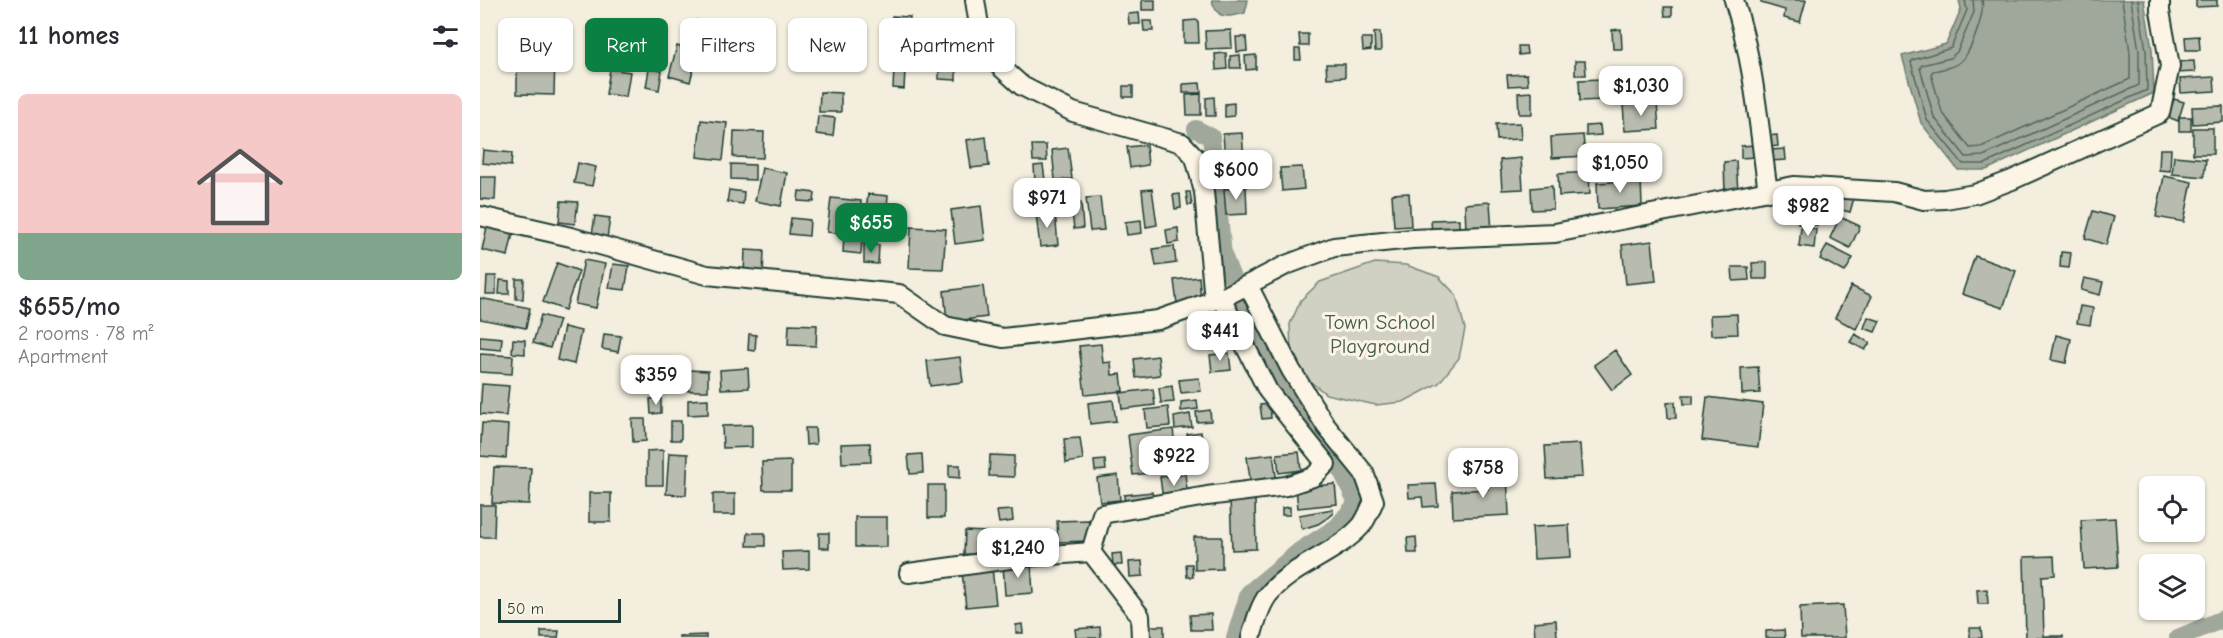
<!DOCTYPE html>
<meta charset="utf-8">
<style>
:root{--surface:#fff;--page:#f7f7f7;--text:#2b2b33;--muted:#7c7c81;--line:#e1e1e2;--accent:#0b8043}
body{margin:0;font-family:"Comic Neue",sans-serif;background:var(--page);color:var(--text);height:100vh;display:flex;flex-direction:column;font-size:22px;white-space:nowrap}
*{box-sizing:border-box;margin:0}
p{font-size:20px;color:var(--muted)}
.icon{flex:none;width:33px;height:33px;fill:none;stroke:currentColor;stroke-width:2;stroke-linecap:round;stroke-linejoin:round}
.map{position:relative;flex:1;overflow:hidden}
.sheet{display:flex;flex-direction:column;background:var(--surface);width:480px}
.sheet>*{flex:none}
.guide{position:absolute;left:18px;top:18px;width:570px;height:54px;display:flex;gap:12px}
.buttons{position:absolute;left:1659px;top:476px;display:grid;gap:12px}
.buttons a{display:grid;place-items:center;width:66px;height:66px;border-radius:9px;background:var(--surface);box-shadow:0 2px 4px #0004;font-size:30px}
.scale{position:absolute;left:18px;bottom:15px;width:123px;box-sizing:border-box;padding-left:6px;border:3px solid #1f3d34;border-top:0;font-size:16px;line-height:21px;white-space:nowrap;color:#1f3d34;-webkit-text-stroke:4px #fcf5e5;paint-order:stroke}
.price{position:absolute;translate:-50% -51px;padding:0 14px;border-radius:12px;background:#fff;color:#222;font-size:20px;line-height:39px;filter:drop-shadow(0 2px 3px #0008)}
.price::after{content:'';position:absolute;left:50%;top:36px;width:18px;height:14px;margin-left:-9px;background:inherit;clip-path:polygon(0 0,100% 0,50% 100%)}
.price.current{background:var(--accent);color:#fff}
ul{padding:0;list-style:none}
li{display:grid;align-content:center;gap:12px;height:318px;padding:0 18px}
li+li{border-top:2px solid var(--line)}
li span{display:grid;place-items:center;height:186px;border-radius:9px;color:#555}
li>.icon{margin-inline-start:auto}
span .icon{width:108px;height:108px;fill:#fffc;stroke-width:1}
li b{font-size:26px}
h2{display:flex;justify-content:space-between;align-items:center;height:72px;padding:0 18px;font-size:26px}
.chip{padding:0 21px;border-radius:9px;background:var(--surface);box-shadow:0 2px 4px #0004;font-size:21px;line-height:54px}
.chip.current{background:var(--accent);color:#fff}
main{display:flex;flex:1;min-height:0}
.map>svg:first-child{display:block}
.green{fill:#d0d1c2;stroke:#78877b;stroke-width:1.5}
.water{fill:#a0a89b;stroke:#6c7d72;stroke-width:1.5}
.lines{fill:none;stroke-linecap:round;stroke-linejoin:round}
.shore{stroke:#53685d;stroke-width:1.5}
.canal{stroke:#a0a89b;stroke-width:18}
.building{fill:#b8bcae;stroke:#1f3d34;stroke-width:1.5}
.minor-casing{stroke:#1f3d34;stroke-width:22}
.minor{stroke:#fcf5e5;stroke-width:18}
.labels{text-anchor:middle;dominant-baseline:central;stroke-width:6;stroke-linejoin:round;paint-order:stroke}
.park-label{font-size:21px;fill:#425b50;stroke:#fcf5e5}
</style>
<main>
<section class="sheet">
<h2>11 homes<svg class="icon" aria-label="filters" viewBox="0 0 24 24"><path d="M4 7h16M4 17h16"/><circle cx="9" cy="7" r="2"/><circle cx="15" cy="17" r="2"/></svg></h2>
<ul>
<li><span style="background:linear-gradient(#f6c9c9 75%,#7fa58c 0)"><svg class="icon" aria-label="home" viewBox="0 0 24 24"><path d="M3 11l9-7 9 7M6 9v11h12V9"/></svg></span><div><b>$655/mo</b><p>2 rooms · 78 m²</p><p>Apartment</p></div></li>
</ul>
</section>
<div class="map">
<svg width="1743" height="638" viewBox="0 0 1743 638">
<rect width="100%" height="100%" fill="#f3eede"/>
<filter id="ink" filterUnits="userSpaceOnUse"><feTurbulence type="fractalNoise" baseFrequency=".0167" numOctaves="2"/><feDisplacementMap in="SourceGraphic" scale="12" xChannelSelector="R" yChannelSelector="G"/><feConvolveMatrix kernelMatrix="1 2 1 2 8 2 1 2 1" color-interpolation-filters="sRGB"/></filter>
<g filter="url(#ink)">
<!-- green -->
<path class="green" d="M895 263 926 265 959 277 976 295 985 329 979 358 959 383 923 402 896 405 846 394 822 375 811 354 810 324 821 300 840 282Z"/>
<!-- water -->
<path class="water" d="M732 0H768L765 13C748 17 737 21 732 0Z
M1479 0H1664L1672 49 1674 93 1506 170H1478L1441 123 1422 56 1466 44 1481 9Z"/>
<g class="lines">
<!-- shore -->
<path class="shore" d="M1485 0 1487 10 1471 48 1433 60 1431 62 1447 120 1483 164H1505L1667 90 1666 50 1658 0
M1493 0 1494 12 1477 52 1470 58 1442 65 1440 68 1454 117 1486 157 1503 156 1659 85V51L1651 0
M1502 0C1505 14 1491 53 1480 62 1473 68 1462 69 1453 71L1451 74 1462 112 1490 148 1501 147 1650 79V52L1642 0"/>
<!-- canal -->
<path class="canal" d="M716 129 731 137 743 255 767 316 816 408 859 465 877 503 857 527 821 550 769 593 755 638
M1698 638 1743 619"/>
</g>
<!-- building -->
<path class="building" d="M662 0H675V10H662Z
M1281 0H1326L1320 22 1304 18 1305 10 1281 3Z
M1716 0H1737V6L1716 7Z
M1184 7H1192V16H1185Z
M659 13 660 24H649L648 14Z
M412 16 430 17 429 27 412 26Z
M216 20 229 24 224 40 212 36Z
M718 20 719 43H704V21Z
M663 21H672L673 31H664Z
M1141 29 1142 49H1133L1132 30Z
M751 30 752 48 726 49 725 31Z
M900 32 901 51H895L894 33Z
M819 34H828V46H820Z
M1719 36 1720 50H1706L1705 37Z
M756 37H766L767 51 757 52Z
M882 38H891V50L883 51Z
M442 45H456V54H442Z
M197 46 218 51 210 82 189 76Z
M1038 46H1046L1047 54 1039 55Z
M352 48H367V66L352 67Z
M815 49H820L821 60H815Z
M746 53 747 69 736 70 735 54Z
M760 55 761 68H750V56Z
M776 55V69L766 70 765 56Z
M37 56H75L74 95 37 94Z
M1095 61H1105L1106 75H1095Z
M1714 61 1715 72 1695 73 1694 62Z
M846 64H865V77L847 78Z
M459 68 476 69V80L459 79Z
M130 69 150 72 146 97 126 94Z
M169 69 182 71 179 90 166 87Z
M414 69 425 70 424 89 413 88Z
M1047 74 1048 85 1028 86 1027 75Z
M1734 77 1735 91 1701 93 1700 79Z
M1172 78 1173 94 1153 95V79Z
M1121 79 1123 100 1100 101 1099 80Z
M720 83 721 93H703V84Z
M643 86H653V97H643Z
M340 92 361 93V112H339Z
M1052 92V114H1039L1038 93Z
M721 94V115H707L706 95Z
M734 97 735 116H726V98Z
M1694 99 1704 102 1698 121 1688 117Z
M754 103V116L745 117V104Z
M1177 103 1179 129 1145 131 1143 105Z
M1743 106V122L1713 124 1712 107Z
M338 116 355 118 353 136 336 134Z
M1699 117H1711V131H1699Z
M221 120 247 123 243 160 217 157Z
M1040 123 1041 139 1017 140 1016 124Z
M1120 125 1121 135 1106 136V126Z
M1713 128H1733V154H1713Z
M254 131 284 132 283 158 253 157Z
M762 133 764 159 745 160 743 134Z
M1103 135 1105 156 1072 158 1071 137Z
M1297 135 1298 146 1286 147V136Z
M506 137 509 166 491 168 487 140Z
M552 145H566L567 161H553Z
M666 145 668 165 650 168 647 147Z
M1275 145V157L1261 158V146Z
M588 148 592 179 575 180 572 150Z
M1164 148 1165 160 1156 161 1155 149Z
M1305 149 1306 160 1290 161V150Z
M1680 149H1691L1690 171 1679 170Z
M3 150 32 153 31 166 2 163Z
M1694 156 1726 159 1724 177 1692 174Z
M1041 158 1043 189 1022 190 1020 160Z
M759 161 760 181 742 182 741 162Z
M1256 161 1258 192 1245 193 1244 162Z
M98 163 116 167 112 186 94 183Z
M251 164 275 165V180L251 179Z
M563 165 565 180 555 181 554 166Z
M822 167 824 189 802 191 800 168Z
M282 168 307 173 301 206 275 201Z
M1109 172 1110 194 1079 196 1078 174Z
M1684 176 1712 182 1704 222 1676 217Z
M0 177H16L15 200 0 199Z
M1161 180 1162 206 1118 209 1117 183Z
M1072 186 1073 209 1052 210 1051 188Z
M766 187 767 214 746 215 744 189Z
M672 189 677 225 666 227 662 190Z
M249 190 264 192 263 204 247 202Z
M319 191 335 193 334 202 318 201Z
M706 192H710L712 205H708Z
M929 193 931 226 914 227 912 194Z
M388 194 408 196 404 238 383 236Z
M700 194 701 208 695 209 693 195Z
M1361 194 1374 198 1370 212 1357 209Z
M620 197 624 230 610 231 606 198Z
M351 198 381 201 378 235 347 232Z
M81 201 98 202 95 224 79 222Z
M1010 202 1012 232 986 233 985 204Z
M601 203 603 228 594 229 591 204Z
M501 206 505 240 475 244 471 210Z
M1318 209 1337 210V225L1318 224Z
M1613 211 1634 217 1626 245 1605 238Z
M575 212 578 245 560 247 556 214Z
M115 216 130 218 127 238 112 235Z
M1360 217 1380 226 1370 248 1350 238Z
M311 218 330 220 329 236 309 234Z
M979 219V233L952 234 951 220Z
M661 220 662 233 647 235 645 222Z
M7 227 33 233 28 256 2 250Z
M431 227 466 229 463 269 429 268Z
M1321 227 1336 229 1334 248 1319 246Z
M698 228 699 242 688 244 686 230Z
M364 237 382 239 381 254 363 252Z
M1172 241 1176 281 1146 284 1142 245Z
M384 244 399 245 398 264 384 263Z
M1347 245 1373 258 1365 272 1340 259Z
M694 246 696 263 676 266 673 249Z
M265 250 284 251 283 275 264 274Z
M1581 252 1591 253 1589 268 1580 267Z
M1495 256 1536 271 1523 308 1482 294Z
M104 260 125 264 116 308 95 304Z
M1287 262V279H1273L1272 263Z
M77 263 99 271 85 310 63 302Z
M133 264 149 266 145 290 129 288Z
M1252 267H1268L1269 280 1253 281Z
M7 276H16V294H6Z
M719 277 721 301 697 304 694 280Z
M1604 278 1623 282 1620 295 1601 290Z
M36 279H44L43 299H36Z
M20 280 29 281V294H19Z
M503 286 507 317 467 322 464 291Z
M1371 286 1392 296 1376 329 1355 318Z
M0 298 50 308 46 328 0 319Z
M1600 306 1613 308 1610 325 1597 323Z
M1257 314 1258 334 1231 335 1230 315Z
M61 315 79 320 70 348 53 343Z
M1388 317 1400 321 1395 332 1384 328Z
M309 324 337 325 336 346 308 345Z
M84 327 101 331 94 364 77 360Z
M124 334 141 336 138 352 122 349Z
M269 334 276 335 275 351 268 350Z
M1375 334 1390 343 1385 350 1370 342Z
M1576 335 1591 339 1586 363 1571 360Z
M0 336 22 338 21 350 0 348Z
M752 338 753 348 732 350 731 340Z
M33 339 45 340V354L32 353Z
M621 344 623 363 631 362 632 375 641 374 643 391 605 395 599 346Z
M1135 350 1152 375 1132 390 1114 365Z
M749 353 751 370 732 372 730 355Z
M0 354 33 356 32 374 0 372Z
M678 356 680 375 656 378 654 359Z
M480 357 483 382 450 386 447 361Z
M1278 367 1280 393 1262 394 1261 368Z
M268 368 269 388 241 389 240 370Z
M208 370 228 371V391H208Z
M719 378 721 391 701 393 699 380Z
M2 384 29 386 26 416 0 414Z
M692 386 694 402 681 403 679 388Z
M673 389 675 405 642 409 640 393Z
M1203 395H1213V404H1204Z
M1227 397 1283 404 1278 447 1222 440Z
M181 398V413L171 414 170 399Z
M228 399V414L208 415V400Z
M633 400 636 421 610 424 608 403Z
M717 400 718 409 701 411V402Z
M1195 402 1196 418H1188L1187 403Z
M790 404 791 418 782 419 780 405Z
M688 407 690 426 667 428 665 410Z
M730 410 731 421 717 422 716 412Z
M710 414 712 427 695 429 694 417Z
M152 419H165L166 441 153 442Z
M191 421H201V440H191Z
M2 423 28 425 26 458 0 456Z
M272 425V447L243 448 242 426Z
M325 428H335L336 444 326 445Z
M693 429 698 470 653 475 648 435Z
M721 432 723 444 708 445 707 434Z
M600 438 603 460 586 463 584 439Z
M390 443 391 462 362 463 361 444Z
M1100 444 1102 477 1067 479 1065 446Z
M183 450V485H167V451Z
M819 452 821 470 799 473 797 454Z
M189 453 208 454 206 495 186 494Z
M442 454 443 473 430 474 428 455Z
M793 454 797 483 771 486 767 457Z
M510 455 534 456V477L509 476Z
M625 460 626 470 615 471 614 461Z
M311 461V490H283L282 462Z
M469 465H480V478L469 477Z
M14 467 51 468 49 504 12 503Z
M1027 473 1029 515 973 518 972 491 1008 489 1007 474Z
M705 474 708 497 683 500 680 477Z
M638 475 640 500 620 502 617 478Z
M855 484 857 504 818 508 816 488Z
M956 484 958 506 943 507 942 497 929 498 928 485Z
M448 485H464V518H448Z
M672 492 674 504 645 507 644 495Z
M109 493H131V522H109Z
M233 494H255V515H233Z
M750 498H775L776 549 752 550Z
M0 505H15L14 537H0Z
M810 507V515H802V508Z
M853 509V514L838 524 822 529 819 515Z
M532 510 533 521 519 523 517 511Z
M375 517H407V547H375Z
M1635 518 1638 567 1604 569 1601 520Z
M609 520 610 541 578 542 577 521Z
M1089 525 1091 557 1054 559 1052 527Z
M485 531 507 532 506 555 484 554Z
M268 533H285V546H267Z
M339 533H349V548H339Z
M714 537H742V569L715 570Z
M936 537 937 553H928L927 538Z
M329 551V569L303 570 302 552Z
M641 553 642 565H633L632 554Z
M1574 556 1575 575 1562 576 1564 636H1583V638H1546L1544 557Z
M662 561 663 576 650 577 649 562Z
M551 563 553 593 525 595 523 564Z
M706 564H712L713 577H707Z
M512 568 516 604 486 607 482 572Z
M1507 589 1508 604H1498L1497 590Z
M1363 605 1365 638H1321L1320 607Z
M731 614 732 630H711L710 615Z
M1076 620 1077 638H1055L1054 622Z
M542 624 543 633H536V625Z
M665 626H684V638H665Z
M620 627 621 638H596L595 629Z
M1490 628H1501L1502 638H1490Z
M1304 630 1305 638H1286V631Z
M61 631H79L78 638H61Z
M226 635V638H199V636Z"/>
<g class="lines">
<defs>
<path id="minor" d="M495 0 503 51 542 86 593 112 702 143 715 157 724 192 734 300
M1254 0C1274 61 1279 128 1288 192
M0 216 91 237 227 275 419 294 465 326 523 338 678 320 744 297 806 265 854 247 932 239 1075 233 1314 186 1414 192 1444 200 1465 199 1495 194 1532 180 1680 113 1690 66 1680 11V0
M768 285 811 370 846 426 884 473 894 501C890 509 887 519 881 526 855 555 812 565 788 595 779 607 775 624 771 638
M611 552 622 514 727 496 806 486 833 477 846 464 788 391 741 298
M429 573 545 557 611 552 660 616 661 638"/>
</defs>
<!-- minor casing -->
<use href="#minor" class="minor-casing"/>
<!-- minor -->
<use href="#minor" class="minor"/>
</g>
</g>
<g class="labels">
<!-- park labels -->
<g class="park-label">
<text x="900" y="322">Town School<tspan x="900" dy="24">Playground</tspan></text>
</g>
</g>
</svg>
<div class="buttons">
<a><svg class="icon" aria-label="locate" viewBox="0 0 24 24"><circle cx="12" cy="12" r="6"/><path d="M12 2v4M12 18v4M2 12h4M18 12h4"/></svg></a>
<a><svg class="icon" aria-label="layers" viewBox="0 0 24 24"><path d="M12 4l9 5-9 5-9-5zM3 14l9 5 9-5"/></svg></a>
</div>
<div class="scale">50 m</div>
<b class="price" style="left:1161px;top:117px">$1,030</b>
<b class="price" style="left:1140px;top:194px">$1,050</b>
<b class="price" style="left:756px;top:201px">$600</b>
<b class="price" style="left:567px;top:229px">$971</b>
<b class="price" style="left:1328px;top:237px">$982</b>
<b class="price current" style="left:391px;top:254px">$655</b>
<b class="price" style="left:740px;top:362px">$441</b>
<b class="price" style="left:176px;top:406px">$359</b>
<b class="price" style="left:694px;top:487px">$922</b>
<b class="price" style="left:1003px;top:499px">$758</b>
<b class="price" style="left:538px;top:579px">$1,240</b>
<div class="guide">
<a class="chip">Buy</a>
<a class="chip current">Rent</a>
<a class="chip">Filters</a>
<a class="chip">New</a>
<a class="chip">Apartment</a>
</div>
</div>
</main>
